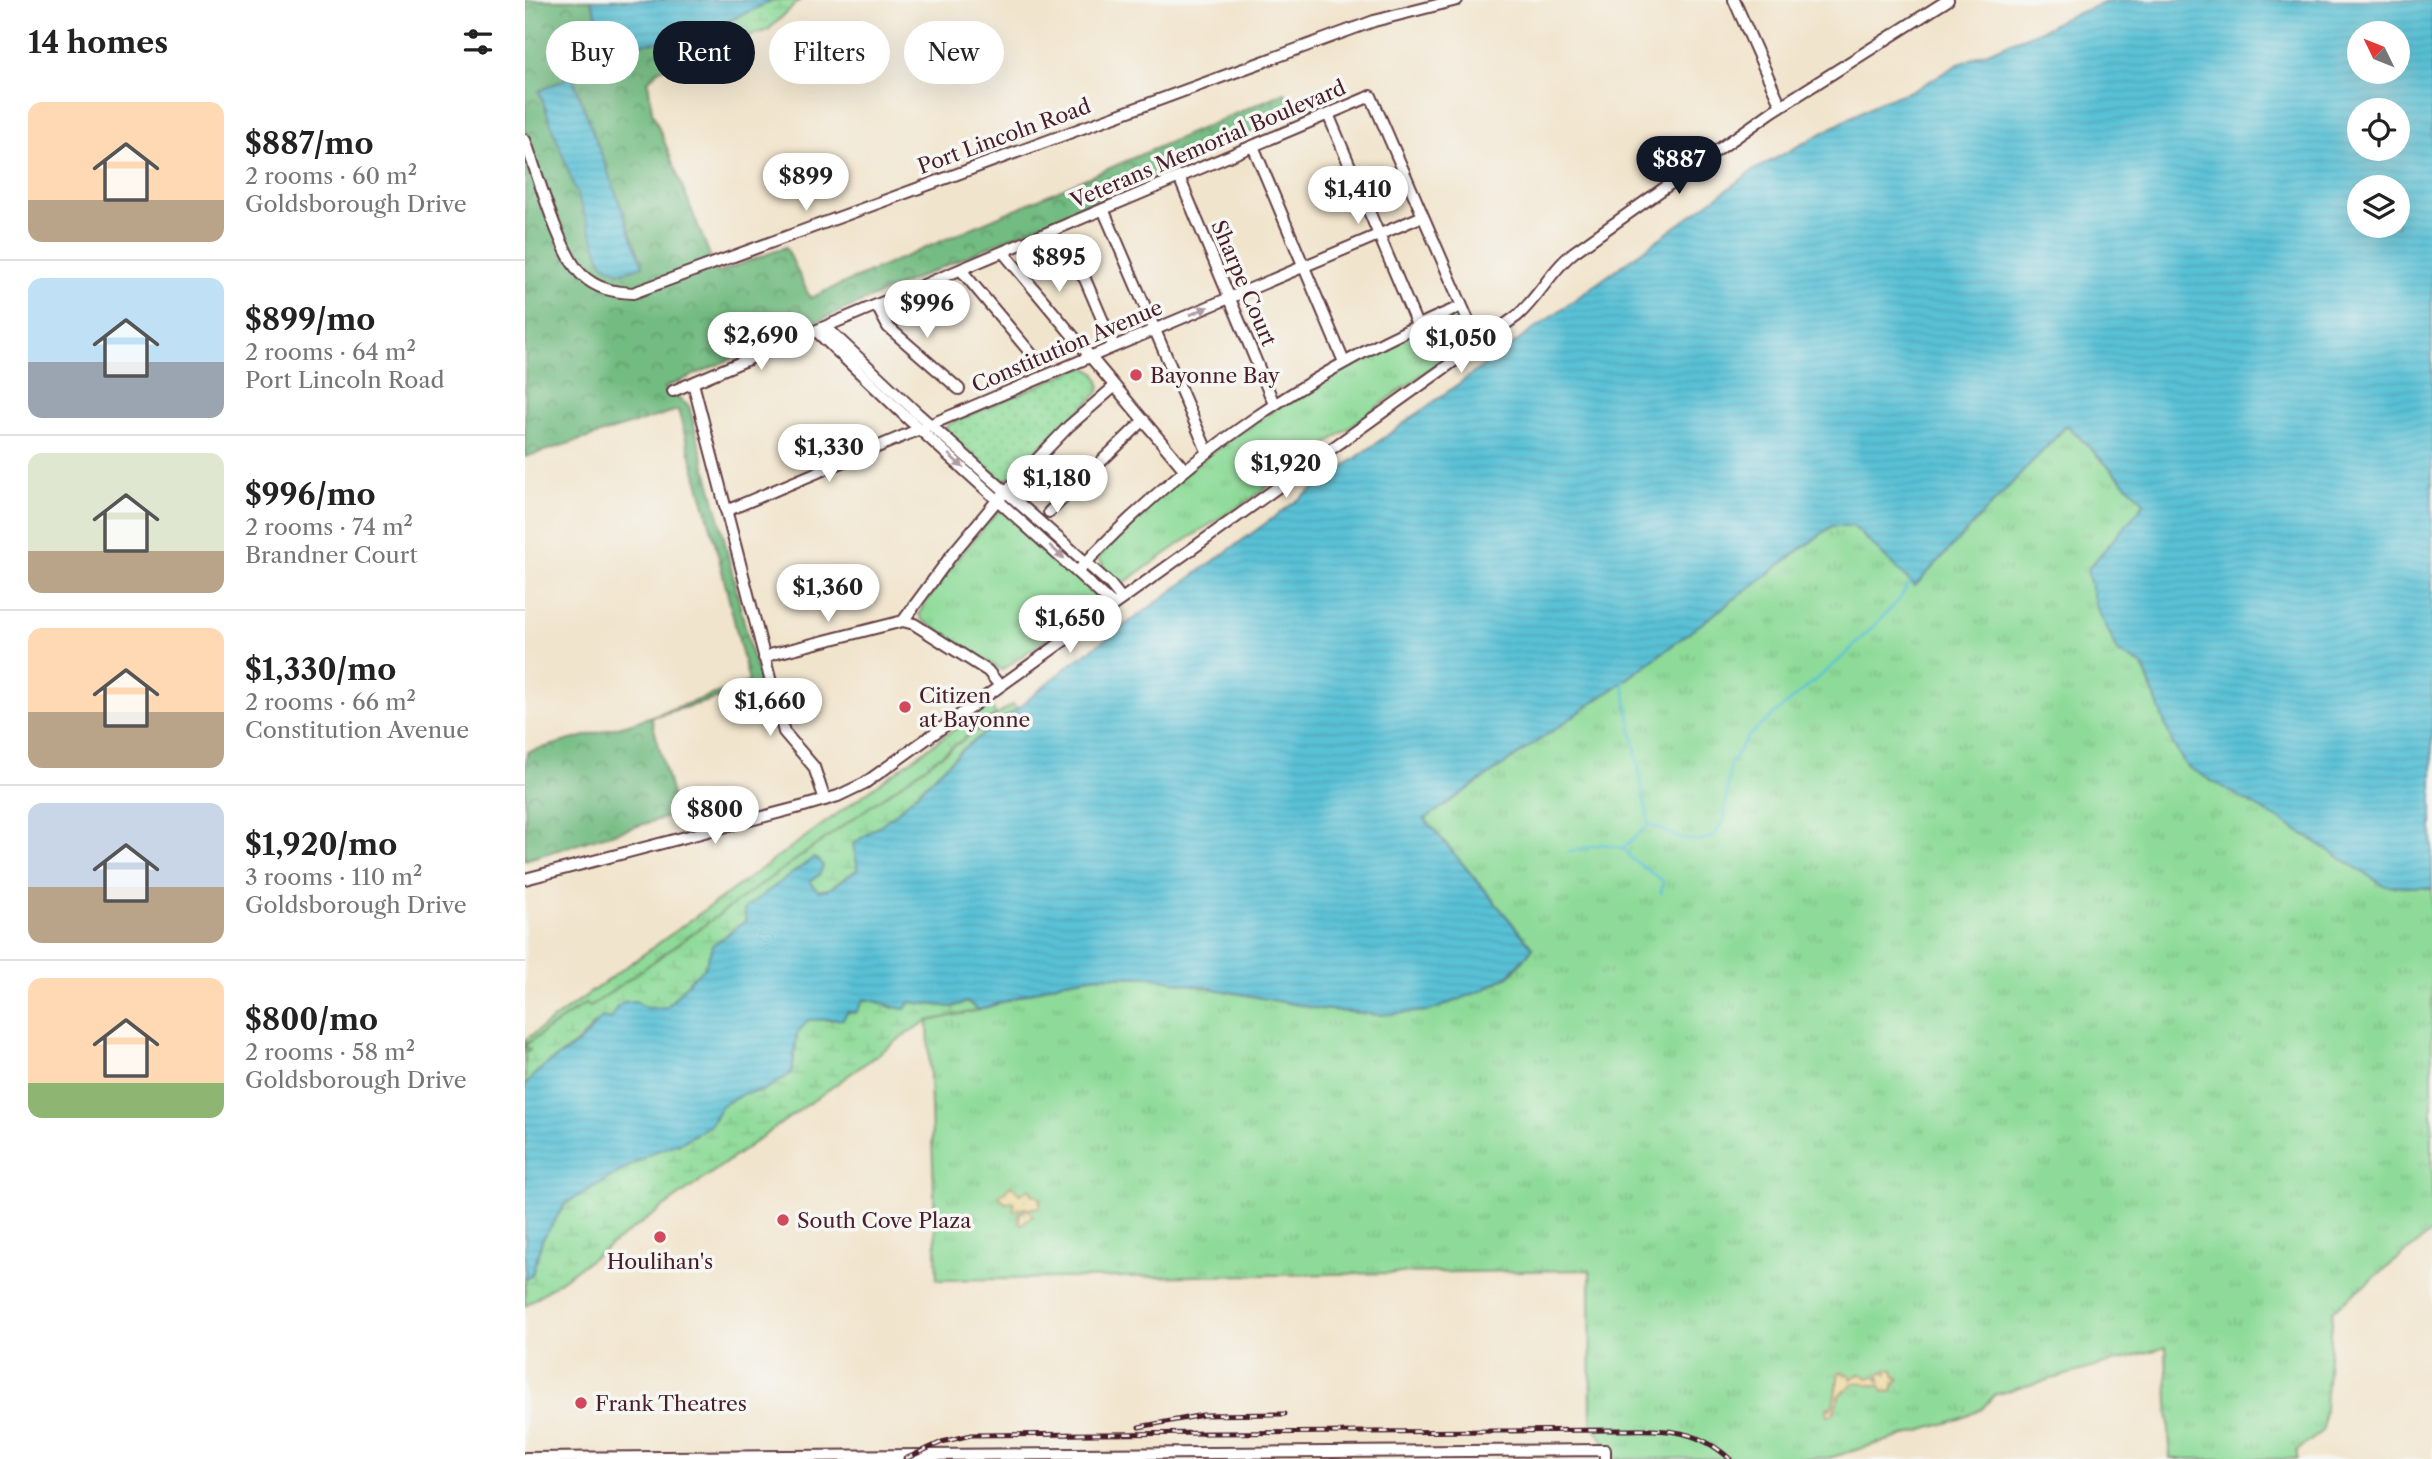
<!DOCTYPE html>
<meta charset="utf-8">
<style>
:root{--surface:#fff;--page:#f6f6f6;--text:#222;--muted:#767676;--line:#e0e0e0;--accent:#111827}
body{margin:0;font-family:"Libre Caslon Text",serif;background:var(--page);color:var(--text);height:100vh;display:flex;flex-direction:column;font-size:26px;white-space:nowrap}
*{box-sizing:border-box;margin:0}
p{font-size:23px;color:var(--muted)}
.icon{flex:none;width:38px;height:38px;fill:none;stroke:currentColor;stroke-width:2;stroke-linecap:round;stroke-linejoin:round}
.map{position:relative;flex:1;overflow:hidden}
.side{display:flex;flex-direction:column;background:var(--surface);width:525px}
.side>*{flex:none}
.banner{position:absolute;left:21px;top:21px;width:665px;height:63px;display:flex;gap:14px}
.needle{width:46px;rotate:313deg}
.fabs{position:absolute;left:1822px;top:21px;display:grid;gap:14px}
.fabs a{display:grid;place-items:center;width:63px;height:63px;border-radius:50%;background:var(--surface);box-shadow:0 7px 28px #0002;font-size:35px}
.price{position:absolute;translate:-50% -60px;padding:0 16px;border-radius:24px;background:#fff;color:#222;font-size:23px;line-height:46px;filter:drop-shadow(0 2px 4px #0008)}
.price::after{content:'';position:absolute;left:50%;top:42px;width:21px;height:16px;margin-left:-10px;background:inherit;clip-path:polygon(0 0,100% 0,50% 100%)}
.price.active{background:var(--accent);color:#fff}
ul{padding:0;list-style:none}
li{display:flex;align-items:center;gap:21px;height:175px;padding:0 28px}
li+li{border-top:2px solid var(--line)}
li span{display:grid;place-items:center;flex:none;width:196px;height:140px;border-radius:14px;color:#555}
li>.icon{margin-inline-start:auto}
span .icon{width:84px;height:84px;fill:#fffc;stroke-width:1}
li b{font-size:30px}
h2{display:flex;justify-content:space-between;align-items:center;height:84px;padding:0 28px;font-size:30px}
.tag{padding:0 24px;border-radius:32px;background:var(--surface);box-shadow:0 7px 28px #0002;font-size:24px;line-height:63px}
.tag.active{background:var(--accent);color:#fff}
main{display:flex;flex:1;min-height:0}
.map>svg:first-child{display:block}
.grass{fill:url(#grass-tufts);stroke:#6c7d62;stroke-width:2}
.forest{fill:url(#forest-crowns);stroke:#5e6d56;stroke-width:2;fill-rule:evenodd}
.wetland{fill:url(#wetland-marsh);stroke:#6c7d62;stroke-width:2}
.sand{fill:url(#sand-dots);stroke:#9c7c64;stroke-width:2}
.park{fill:url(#park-dots);stroke:#6c7d62;stroke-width:2}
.water{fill:url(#water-rules);stroke:#527080;stroke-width:2;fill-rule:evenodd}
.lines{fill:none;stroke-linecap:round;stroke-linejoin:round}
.stream{stroke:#59c1d6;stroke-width:2.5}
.minor-casing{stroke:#633d43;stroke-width:14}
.minor{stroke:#fff;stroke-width:10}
.rail-casing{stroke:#4a1f2b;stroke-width:5}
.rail{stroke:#f6f6f2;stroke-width:2.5;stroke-dasharray:8;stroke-linecap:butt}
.oneway{fill:#ae9aa0}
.poi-dot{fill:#d1495b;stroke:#f6f6f2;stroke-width:2.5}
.labels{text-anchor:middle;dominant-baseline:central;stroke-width:7;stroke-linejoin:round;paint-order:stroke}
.street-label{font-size:21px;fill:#4a1f2b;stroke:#f6f6f2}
.poi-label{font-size:21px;fill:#4a1f2b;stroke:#f6f6f2;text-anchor:start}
</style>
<main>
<section class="side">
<h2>14 homes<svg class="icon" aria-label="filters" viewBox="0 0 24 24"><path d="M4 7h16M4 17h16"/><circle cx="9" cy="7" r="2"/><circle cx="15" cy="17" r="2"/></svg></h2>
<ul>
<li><span style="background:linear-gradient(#ffd9b3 70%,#b9a48a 0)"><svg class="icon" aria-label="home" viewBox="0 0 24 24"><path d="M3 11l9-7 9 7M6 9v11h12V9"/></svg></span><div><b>$887/mo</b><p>2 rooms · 60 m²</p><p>Goldsborough Drive</p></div></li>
<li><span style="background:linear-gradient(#bfe0f5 60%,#9aa5b1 0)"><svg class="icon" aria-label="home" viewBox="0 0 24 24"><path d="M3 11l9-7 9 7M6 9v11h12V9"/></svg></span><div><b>$899/mo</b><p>2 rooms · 64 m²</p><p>Port Lincoln Road</p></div></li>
<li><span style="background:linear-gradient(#dfe7d0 70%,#b9a48a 0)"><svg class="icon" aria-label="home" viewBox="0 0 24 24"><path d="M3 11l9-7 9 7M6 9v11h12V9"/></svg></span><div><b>$996/mo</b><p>2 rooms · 74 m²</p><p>Brandner Court</p></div></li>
<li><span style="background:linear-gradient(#ffd9b3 60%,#b9a48a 0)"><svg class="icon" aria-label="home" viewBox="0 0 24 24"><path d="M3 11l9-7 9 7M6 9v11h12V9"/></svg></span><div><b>$1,330/mo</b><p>2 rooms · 66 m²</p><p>Constitution Avenue</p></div></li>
<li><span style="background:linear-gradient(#c9d6e8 60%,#b9a48a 0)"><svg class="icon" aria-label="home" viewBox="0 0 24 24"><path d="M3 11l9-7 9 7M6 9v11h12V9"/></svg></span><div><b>$1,920/mo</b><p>3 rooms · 110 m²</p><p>Goldsborough Drive</p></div></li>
<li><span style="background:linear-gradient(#ffd9b3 75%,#8fb573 0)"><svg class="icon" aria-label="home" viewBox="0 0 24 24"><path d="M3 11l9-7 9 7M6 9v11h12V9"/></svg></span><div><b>$800/mo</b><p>2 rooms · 58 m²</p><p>Goldsborough Drive</p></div></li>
</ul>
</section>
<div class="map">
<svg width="1907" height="1459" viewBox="0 0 1907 1459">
<defs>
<pattern id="grass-tufts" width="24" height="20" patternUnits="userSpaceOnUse" patternTransform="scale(1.75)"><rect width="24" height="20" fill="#8edb99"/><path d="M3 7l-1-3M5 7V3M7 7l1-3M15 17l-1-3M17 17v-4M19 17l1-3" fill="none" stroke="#7cbc84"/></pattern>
<pattern id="forest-crowns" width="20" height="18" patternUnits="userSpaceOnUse" patternTransform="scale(1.75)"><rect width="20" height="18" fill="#72bb81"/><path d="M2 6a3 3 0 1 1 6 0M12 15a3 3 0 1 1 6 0" fill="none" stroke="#60976a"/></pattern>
<pattern id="wetland-marsh" width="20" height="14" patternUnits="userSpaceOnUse" patternTransform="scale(1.75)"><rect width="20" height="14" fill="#8edb99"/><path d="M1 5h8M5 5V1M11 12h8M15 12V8" fill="none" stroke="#7cbc84"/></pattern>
<pattern id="sand-dots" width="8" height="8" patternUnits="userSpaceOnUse" patternTransform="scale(1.75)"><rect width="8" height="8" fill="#eeda9e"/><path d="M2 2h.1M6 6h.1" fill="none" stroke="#cebb88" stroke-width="1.8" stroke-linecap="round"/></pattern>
<pattern id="park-dots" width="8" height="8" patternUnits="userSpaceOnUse" patternTransform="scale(1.75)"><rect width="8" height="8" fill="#8edb99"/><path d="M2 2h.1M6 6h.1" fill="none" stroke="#7cbc84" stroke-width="1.8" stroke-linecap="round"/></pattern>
<pattern id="water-rules" width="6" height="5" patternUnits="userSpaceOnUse" patternTransform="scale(1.75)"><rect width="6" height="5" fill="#59c1d6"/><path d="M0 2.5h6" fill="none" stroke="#4fa5b8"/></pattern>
</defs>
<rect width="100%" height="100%" fill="#f6f6f2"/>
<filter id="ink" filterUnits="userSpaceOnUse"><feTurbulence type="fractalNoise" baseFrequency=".0143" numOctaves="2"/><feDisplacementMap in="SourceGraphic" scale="14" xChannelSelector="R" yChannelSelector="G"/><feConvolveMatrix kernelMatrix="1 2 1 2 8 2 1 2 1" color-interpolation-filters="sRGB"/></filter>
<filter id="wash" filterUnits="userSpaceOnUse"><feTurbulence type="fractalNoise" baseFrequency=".00686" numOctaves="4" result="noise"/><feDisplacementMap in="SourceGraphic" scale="28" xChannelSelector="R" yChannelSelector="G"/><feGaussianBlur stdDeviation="1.57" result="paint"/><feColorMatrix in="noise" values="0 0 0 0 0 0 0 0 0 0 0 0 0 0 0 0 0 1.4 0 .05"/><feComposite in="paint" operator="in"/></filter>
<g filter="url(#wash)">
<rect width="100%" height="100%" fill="#f1e4cc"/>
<!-- grass -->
<path class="grass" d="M926 316 932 317C938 324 943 334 939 344L727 498 656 543 600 582 595 579 590 583 574 567 578 564 573 558C660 453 803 371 926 316Z
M1542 425 1620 503 1618 666 1647 742 1767 827 1860 886 1896 887 1907 889V1232L1808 1310 1798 1431 1772 1451V1459H1645L1641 1347 1469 1395 1457 1409 1435 1419 1304 1458 1090 1459 1066 1422 1065 1270 412 1280 403 1021 454 1010 540 981 574 976 626 977 795 1009 854 1015 958 990 986 975 1008 948 900 819 1098 682 1307 526H1328L1390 585Z
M475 509 572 594 569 599 572 603 477 670 397 620 394 614 397 608 436 554Z
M464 704 471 714 393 773 65 1008 60 1004 1 1044 5 1050 0 1054V1040Z"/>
<!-- forest -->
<path class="forest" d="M0 0H66L83 46 146 41 153 49 167 47 178 50 133 70 123 81 127 111 192 273 261 247 285 298 760 92 769 112 721 135 139 388 164 406 194 517 227 656 238 686 126 717 152 814 0 860V776L2 752 104 724 224 682 189 538 153 410 0 457ZM47 76 118 266 14 91Z"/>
<!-- wetland -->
<path class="wetland" d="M66 0H275L243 30 178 50 167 47 153 50 146 41 83 46Z
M488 704 492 709 438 749 368 816 329 844 333 869 304 889 293 891 284 881 294 875V860L288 858 233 899 221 920 188 945 179 969 168 977 142 1007 122 1008 110 1001 92 1007 86 1019 69 1023C52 1052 17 1059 0 1087V1054L5 1050 0 1045 60 1004 65 1007Z
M338 999 348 1000 368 1008 385 1002 427 1007 442 1002 454 1010 403 1021 387 1030 0 1306V1280L7 1275 17 1240 41 1203 131 1151 157 1142 185 1125 197 1105 220 1093 237 1091 267 1073 272 1034 283 1019 307 1020 322 1012H331Z"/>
<!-- sand -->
<path class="sand" d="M486 1185 495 1194 505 1188 507 1194 515 1197V1207L503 1209 508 1216 497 1224 494 1222 495 1213 500 1211 501 1208 489 1211V1202L480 1203 474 1196Z
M1362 1369 1368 1370 1370 1377 1374 1378 1366 1392H1359L1355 1386 1331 1383 1315 1394 1308 1414 1302 1415V1409L1303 1407 1305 1409 1308 1405 1314 1373 1316 1372 1325 1375 1326 1379 1335 1373 1343 1378 1349 1376 1355 1381 1354 1375 1358 1371 1362 1373Z"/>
<!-- park -->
<path class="park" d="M554 368C568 367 577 377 574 392L482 480 474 478 422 432 420 428 424 424Z"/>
<!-- water -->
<path class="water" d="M66 0H249L167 38V47L153 50 146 41 83 46Z
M1587 0H1907V889L1896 887 1860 886 1767 827 1661 766 1647 742 1618 666 1594 653 1570 604 1562 570 1620 503 1542 425 1390 586 1328 526H1307L1098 682 900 819 1008 948 984 975 958 990 905 1011 854 1015 795 1009 626 977 574 976 540 981 454 1010 442 1002 427 1007 385 1002 380 1009C366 1008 353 1000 339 999L331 1013 322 1012 318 1019 283 1020 272 1034 267 1073 237 1091 220 1093 197 1105 185 1125 157 1142 131 1151 41 1203 17 1240 7 1275 0 1280V1087C13 1064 40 1056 59 1038 66 1032 69 1023 77 1017L86 1019 92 1007 100 1002 110 1001 122 1008 142 1007 168 977 179 969 188 945 221 921 219 909 288 858 294 860 298 866 294 875 285 881 293 891 304 889 333 869 328 844 368 816 438 749 492 709 542 667 1229 170 1356 101 1389 90 1434 64 1523 27 1537 19ZM1872 33V72H1834V33ZM1872 110V149H1834V110ZM1872 187V226H1834V187Z
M47 76 118 266C99 273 93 275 77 262L14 91Z"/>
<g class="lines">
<!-- stream -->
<path class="stream" d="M1098 682 1124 824 1155 838 1173 841 1189 836 1199 821 1205 765 1222 737 1318 657 1374 600 1385 582
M1099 848 1107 859 1138 881 1136 893
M1044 852 1077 844 1098 848 1124 824"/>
</g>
</g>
<g filter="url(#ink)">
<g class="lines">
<defs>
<path id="minor" d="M1209 0 1256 106
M803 114 892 325
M0 140C12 172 35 255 57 275 72 289 88 292 108 293L849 21 932 0
M728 146 819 362
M654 177 749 404
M578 209 682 451
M524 232 530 244 560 279 589 347
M478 252 659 469
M436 270 514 363
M352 306 363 327 434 389
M301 327 392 413 585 584 597 599
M291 331 379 415 588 605
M168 383 259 732 289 767 300 800
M148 391 846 96 953 343
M201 511 898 216
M524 512 619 420
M553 571C662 453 789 368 937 306
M378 621 389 624 463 671 475 686
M239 658 248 654 378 621 429 552 469 504 544 426 590 386
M0 879 279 806 313 796 340 783 992 316C1014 297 1026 270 1049 252L1248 111 1423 0
M0 1458 1080 1450V1459"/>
</defs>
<!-- minor casing -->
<use href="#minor" class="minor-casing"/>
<!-- minor -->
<use href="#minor" class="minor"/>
<defs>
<path id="rail" d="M614 1427 678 1415 760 1414
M380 1459 417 1442 446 1435 1091 1430C1136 1430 1169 1426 1205 1459"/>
</defs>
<!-- rail casing -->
<use href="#rail" class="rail-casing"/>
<!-- rail -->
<use href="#rail" class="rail"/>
</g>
<!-- one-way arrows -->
<defs><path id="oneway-solid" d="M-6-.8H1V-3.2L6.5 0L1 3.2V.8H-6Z" transform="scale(1.75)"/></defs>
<g class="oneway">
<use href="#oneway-solid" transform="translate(674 311) rotate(-23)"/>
<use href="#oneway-solid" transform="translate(431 461) rotate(42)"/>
<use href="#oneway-solid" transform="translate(532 552) rotate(42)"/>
</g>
</g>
<!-- markers -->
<g class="poi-dot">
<circle cx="611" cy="375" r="7"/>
<circle cx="380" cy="707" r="7"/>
<circle cx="258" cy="1220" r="7"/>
<circle cx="135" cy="1237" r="7"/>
<circle cx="56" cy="1403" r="7"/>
</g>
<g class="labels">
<!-- street labels -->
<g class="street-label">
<text transform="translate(479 136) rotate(-20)">Port Lincoln Road</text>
<text transform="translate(683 144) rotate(-23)">Veterans Memorial Boulevard</text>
<text transform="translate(719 283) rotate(67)">Sharpe Court</text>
<text transform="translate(542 346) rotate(-23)">Constitution Avenue</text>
</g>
<!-- poi labels -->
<g class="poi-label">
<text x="625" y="375">Bayonne Bay</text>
<text x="394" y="695">Citizen<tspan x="394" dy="24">at Bayonne</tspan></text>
<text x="272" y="1220">South Cove Plaza</text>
<text x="135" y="1261" text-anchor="middle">Houlihan's</text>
<text x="70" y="1403">Frank Theatres</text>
</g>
</g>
</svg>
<div class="fabs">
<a><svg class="needle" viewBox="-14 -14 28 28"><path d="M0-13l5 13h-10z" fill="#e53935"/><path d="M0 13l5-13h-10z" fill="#767676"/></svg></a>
<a><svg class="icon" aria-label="locate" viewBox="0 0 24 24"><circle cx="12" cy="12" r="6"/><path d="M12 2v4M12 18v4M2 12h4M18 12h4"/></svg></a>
<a><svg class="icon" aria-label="layers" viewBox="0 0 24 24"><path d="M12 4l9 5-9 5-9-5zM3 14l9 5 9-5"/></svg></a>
</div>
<b class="price active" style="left:1154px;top:196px">$887</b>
<b class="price" style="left:281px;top:213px">$899</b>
<b class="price" style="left:833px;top:226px">$1,410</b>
<b class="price" style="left:534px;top:294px">$895</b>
<b class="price" style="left:402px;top:340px">$996</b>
<b class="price" style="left:236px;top:372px">$2,690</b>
<b class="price" style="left:936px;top:375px">$1,050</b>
<b class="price" style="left:304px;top:484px">$1,330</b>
<b class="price" style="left:761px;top:500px">$1,920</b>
<b class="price" style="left:532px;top:515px">$1,180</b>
<b class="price" style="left:303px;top:624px">$1,360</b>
<b class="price" style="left:545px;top:655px">$1,650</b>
<b class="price" style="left:245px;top:738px">$1,660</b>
<b class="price" style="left:190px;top:846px">$800</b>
<div class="banner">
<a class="tag">Buy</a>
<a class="tag active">Rent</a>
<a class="tag">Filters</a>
<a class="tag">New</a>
</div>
</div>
</main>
